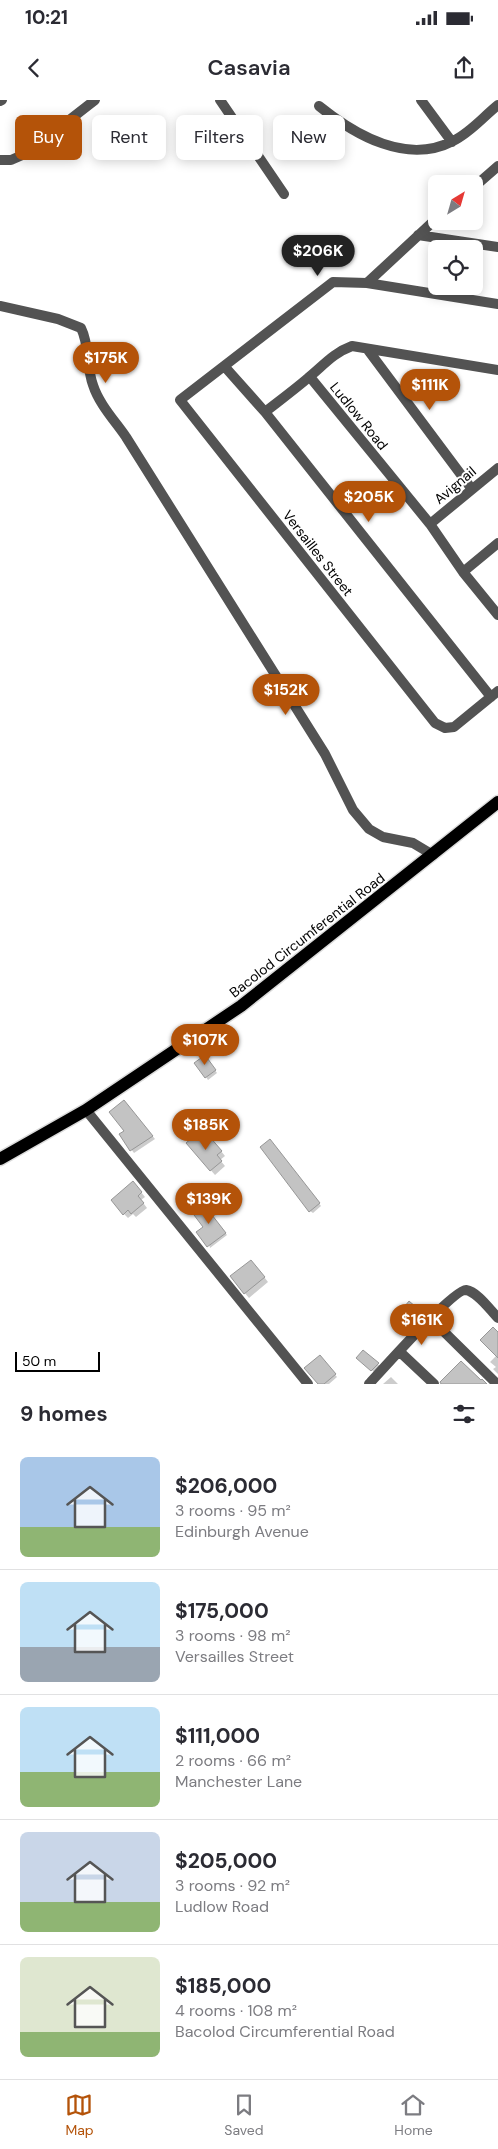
<!DOCTYPE html>
<meta charset="utf-8">
<style>
:root{--surface:#fff;--page:#f2f2f3;--text:#2b2b33;--muted:#7c7c81;--line:#e1e1e2;--accent:#b45309}
body{margin:0;font-family:"DM Sans",sans-serif;background:var(--page);color:var(--text);height:100vh;display:flex;flex-direction:column;font-size:19px;white-space:nowrap}
*{box-sizing:border-box;margin:0}
p{font-size:16px;color:var(--muted)}
.icon{flex:none;width:28px;height:28px;fill:none;stroke:currentColor;stroke-width:2;stroke-linecap:round;stroke-linejoin:round}
.map{position:relative;height:1284px;overflow:hidden}
.sheet{display:flex;flex-direction:column;background:var(--surface);flex:1}
.sheet>*{flex:none}
.banner{position:absolute;left:15px;top:15px;width:469px;height:45px;display:flex;gap:10px}
.needle{width:32px;rotate:37deg}
.fabs{position:absolute;left:428px;top:75px;display:grid;gap:10px}
.fabs a{display:grid;place-items:center;width:55px;height:55px;border-radius:8px;background:var(--surface);box-shadow:0 2px 12px #0003;font-size:25px}
.scale{position:absolute;left:15px;bottom:12px;width:85px;box-sizing:border-box;padding-left:5px;border:2px solid #000;border-top:0;font-size:14px;line-height:18px;white-space:nowrap;color:#000;-webkit-text-stroke:4px #fff;paint-order:stroke}
.price{position:absolute;translate:-50% -42px;padding:0 11px;border-radius:18px;background:var(--accent);color:#fff;font-size:16px;line-height:32px;filter:drop-shadow(0 1px 2px #0008)}
.price::after{content:'';position:absolute;left:50%;top:30px;width:15px;height:11px;margin-left:-8px;background:inherit;clip-path:polygon(0 0,100% 0,50% 100%)}
.price.selected{background:#222;color:#fff}
ul{padding:0;list-style:none}
li{display:flex;align-items:center;gap:15px;height:125px;padding:0 20px}
li+li{border-top:1px solid var(--line)}
li span{display:grid;place-items:center;flex:none;width:140px;height:100px;border-radius:8px;color:#555}
li>.icon{margin-inline-start:auto}
span .icon{width:60px;height:60px;fill:#fffc;stroke-width:1}
li b{font-size:21px}
h2{display:flex;justify-content:space-between;align-items:center;height:60px;padding:0 20px;font-size:21px}
.chip{padding:0 18px;border-radius:8px;background:var(--surface);box-shadow:0 2px 12px #0003;font-size:18px;line-height:45px}
.chip.selected{background:var(--accent);color:#fff}
.status{display:flex;justify-content:space-between;align-items:center;height:35px;padding:0 25px;background:var(--surface);direction:ltr}
.status svg{height:14px;fill:currentColor}
header{display:flex;justify-content:space-between;align-items:center;height:65px;padding:0 20px;background:var(--surface);font-size:22px;font-weight:600}
.tab-bar{display:flex;justify-content:space-around;align-items:center;height:70px;border-top:1px solid var(--line);background:var(--surface);font-size:14px;color:var(--muted)}
.tab-bar a{display:grid;justify-items:center;gap:2px}
.tab-bar .selected{color:var(--accent)}
.map>svg:first-child{display:block}
.shadow{fill:#0003}
.building{fill:#c3c3c3;stroke:#979797}
.lines{fill:none;stroke-linecap:round;stroke-linejoin:round}
.primary-casing{stroke:#dbdbdb;stroke-width:15}
.street{stroke:#535353;stroke-width:10}
.primary{stroke:#000;stroke-width:12}
.labels{text-anchor:middle;dominant-baseline:central;stroke-width:4;stroke-linejoin:round;paint-order:stroke}
.street-label{font-size:14px;fill:#000;stroke:#fff}
</style>
<div class="status"><b>10:21</b><svg viewBox="0 0 49 12"><path d="M0 12V9h3v3zM5 12V6h3v6zM10 12V3h3v9zM15 12V0h3v12zM26 1h20v11H26zM47 4h2v5h-2z"/></svg></div>
<header><svg class="icon" aria-label="back" viewBox="0 0 24 24"><path d="M15 5l-7 7 7 7"/></svg>Casavia<svg class="icon" aria-label="share" viewBox="0 0 24 24"><path d="M12 15V3M7 8l5-5 5 5M5 13v7h14v-7"/></svg></header>
<div class="map">
<svg width="498" height="1284" viewBox="0 0 498 1284">
<rect width="100%" height="100%" fill="#fff"/>
<!-- shadow -->
<path class="shadow" d="M207 959 217 973 208 980 206 977Z
M126 1004 155 1039 134 1053 120 1035 126 1031Z
M205 1040 213 1041 225 1056 220 1060 225 1066 215 1075 187 1043Z
M272 1043 321 1106 313 1113 310 1111Z
M137 1087 145 1097 141 1100 147 1108 136 1117 133 1114 128 1118 124 1114Z
M212 1106 218 1113 213 1117 227 1135 210 1148 205 1127Z
M255 1165 268 1182 249 1198 231 1177Z
M410 1203 426 1218 410 1235 394 1221Z
M498 1234V1254L496 1256 498 1258V1274L493 1269 496 1267 490 1262 497 1255Z
M363 1251 380 1266 375 1273 358 1258Z
M320 1257 337 1277 329 1284H319Z
M391 1277 398 1284H383Z"/>
<!-- building -->
<path class="building" d="M205 955 216 970 205 978 194 963Z
M124 1000 153 1036 130 1051 119 1034 124 1031 109 1012Z
M199 1032 205 1039 209 1036 222 1051 217 1055 222 1061 210 1071 186 1043Z
M270 1039 320 1103 309 1112 260 1047Z
M133 1081 142 1092 138 1096 144 1103 131 1114 128 1110 123 1115 111 1100Z
M210 1102 217 1111 212 1115 226 1133 207 1147 196 1132 203 1127 194 1115Z
M251 1160 265 1177 244 1194 230 1176Z
M409 1201 424 1214 407 1233 393 1221Z
M493 1227 498 1232V1258L480 1240Z
M363 1250 379 1263 371 1271 356 1258Z
M320 1255 336 1274 324 1284H318L304 1268Z
M461 1261 481 1280 482 1279 487 1284H441L440 1282Z"/>
<g class="lines">
<defs>
<path id="primary" d="M0 1059 86 1010 241 906 498 702"/>
</defs>
<!-- primary casing -->
<use href="#primary" class="primary-casing"/>
<!-- street -->
<path class="street" d="M220 0 284 94
M421 0 452 42
M0 1 2 0
M319 6C355 35 407 65 453 41 470 33 483 17 498 5
M0 60H11L27 53 95 0
M474 87 498 66
M418 135 498 147
M367 183 436 119
M498 204 367 183 333 182 180 300 435 623 445 628 454 627 498 591
M0 206 58 219 81 228C90 246 86 266 93 285 99 304 115 321 126 337L325 654 353 710 369 729 383 737 413 743 433 755
M368 250 471 388
M225 267 265 312 491 597
M310 277 430 424 463 472 498 515
M265 312C279 301 294 290 308 278 323 266 333 253 352 246L498 270
M430 424 498 368
M463 472 498 443
M86 1010 308 1284
M430 1218 497 1284
M400 1252 434 1284
M369 1284C381 1271 454 1189 466 1190 478 1192 490 1210 498 1218"/>
<!-- primary -->
<use href="#primary" class="primary"/>
</g>
<g class="labels">
<!-- street labels -->
<g class="street-label">
<text transform="translate(359 316) rotate(51)">Ludlow Road</text>
<text transform="translate(455 385) rotate(-40)">Avignail</text>
<text transform="translate(318 453) rotate(52)">Versailles Street</text>
<text transform="translate(307 835) rotate(-38)">Bacolod Circumferential Road</text>
</g>
</g>
</svg>
<div class="fabs">
<a><svg class="needle" viewBox="-14 -14 28 28"><path d="M0-13l5 13h-10z" fill="#e53935"/><path d="M0 13l5-13h-10z" fill="#7c7c81"/></svg></a>
<a><svg class="icon" aria-label="locate" viewBox="0 0 24 24"><circle cx="12" cy="12" r="6"/><path d="M12 2v4M12 18v4M2 12h4M18 12h4"/></svg></a>
</div>
<div class="scale">50 m</div>
<b class="price selected" style="left:318px;top:177px">$206K</b>
<b class="price" style="left:106px;top:284px">$175K</b>
<b class="price" style="left:430px;top:311px">$111K</b>
<b class="price" style="left:369px;top:423px">$205K</b>
<b class="price" style="left:286px;top:616px">$152K</b>
<b class="price" style="left:205px;top:966px">$107K</b>
<b class="price" style="left:206px;top:1051px">$185K</b>
<b class="price" style="left:209px;top:1125px">$139K</b>
<b class="price" style="left:422px;top:1246px">$161K</b>
<div class="banner">
<a class="chip selected">Buy</a>
<a class="chip">Rent</a>
<a class="chip">Filters</a>
<a class="chip">New</a>
</div>
</div>
<section class="sheet">
<h2>9 homes<svg class="icon" aria-label="filters" viewBox="0 0 24 24"><path d="M4 7h16M4 17h16"/><circle cx="9" cy="7" r="2"/><circle cx="15" cy="17" r="2"/></svg></h2>
<ul>
<li><span style="background:linear-gradient(#a9c7e8 70%,#8fb573 0)"><svg class="icon" aria-label="home" viewBox="0 0 24 24"><path d="M3 11l9-7 9 7M6 9v11h12V9"/></svg></span><div><b>$206,000</b><p>3 rooms · 95 m²</p><p>Edinburgh Avenue</p></div></li>
<li><span style="background:linear-gradient(#bfe0f5 65%,#9aa5b1 0)"><svg class="icon" aria-label="home" viewBox="0 0 24 24"><path d="M3 11l9-7 9 7M6 9v11h12V9"/></svg></span><div><b>$175,000</b><p>3 rooms · 98 m²</p><p>Versailles Street</p></div></li>
<li><span style="background:linear-gradient(#bfe0f5 65%,#8fb573 0)"><svg class="icon" aria-label="home" viewBox="0 0 24 24"><path d="M3 11l9-7 9 7M6 9v11h12V9"/></svg></span><div><b>$111,000</b><p>2 rooms · 66 m²</p><p>Manchester Lane</p></div></li>
<li><span style="background:linear-gradient(#c9d6e8 70%,#8fb573 0)"><svg class="icon" aria-label="home" viewBox="0 0 24 24"><path d="M3 11l9-7 9 7M6 9v11h12V9"/></svg></span><div><b>$205,000</b><p>3 rooms · 92 m²</p><p>Ludlow Road</p></div></li>
<li><span style="background:linear-gradient(#dfe7d0 75%,#8fb573 0)"><svg class="icon" aria-label="home" viewBox="0 0 24 24"><path d="M3 11l9-7 9 7M6 9v11h12V9"/></svg></span><div><b>$185,000</b><p>4 rooms · 108 m²</p><p>Bacolod Circumferential Road</p></div></li>
</ul>
</section>
<nav class="tab-bar">
<a class="selected"><svg class="icon" aria-label="map" viewBox="0 0 24 24"><path d="M3 6l6-2 6 2 6-2v14l-6 2-6-2-6 2zM9 4v14M15 6v14"/></svg>Map</a>
<a><svg class="icon" aria-label="saved" viewBox="0 0 24 24"><path d="M7 4h10v16l-5-4-5 4z"/></svg>Saved</a>
<a><svg class="icon" aria-label="home" viewBox="0 0 24 24"><path d="M3 11l9-7 9 7M6 9v11h12V9"/></svg>Home</a>
</nav>
